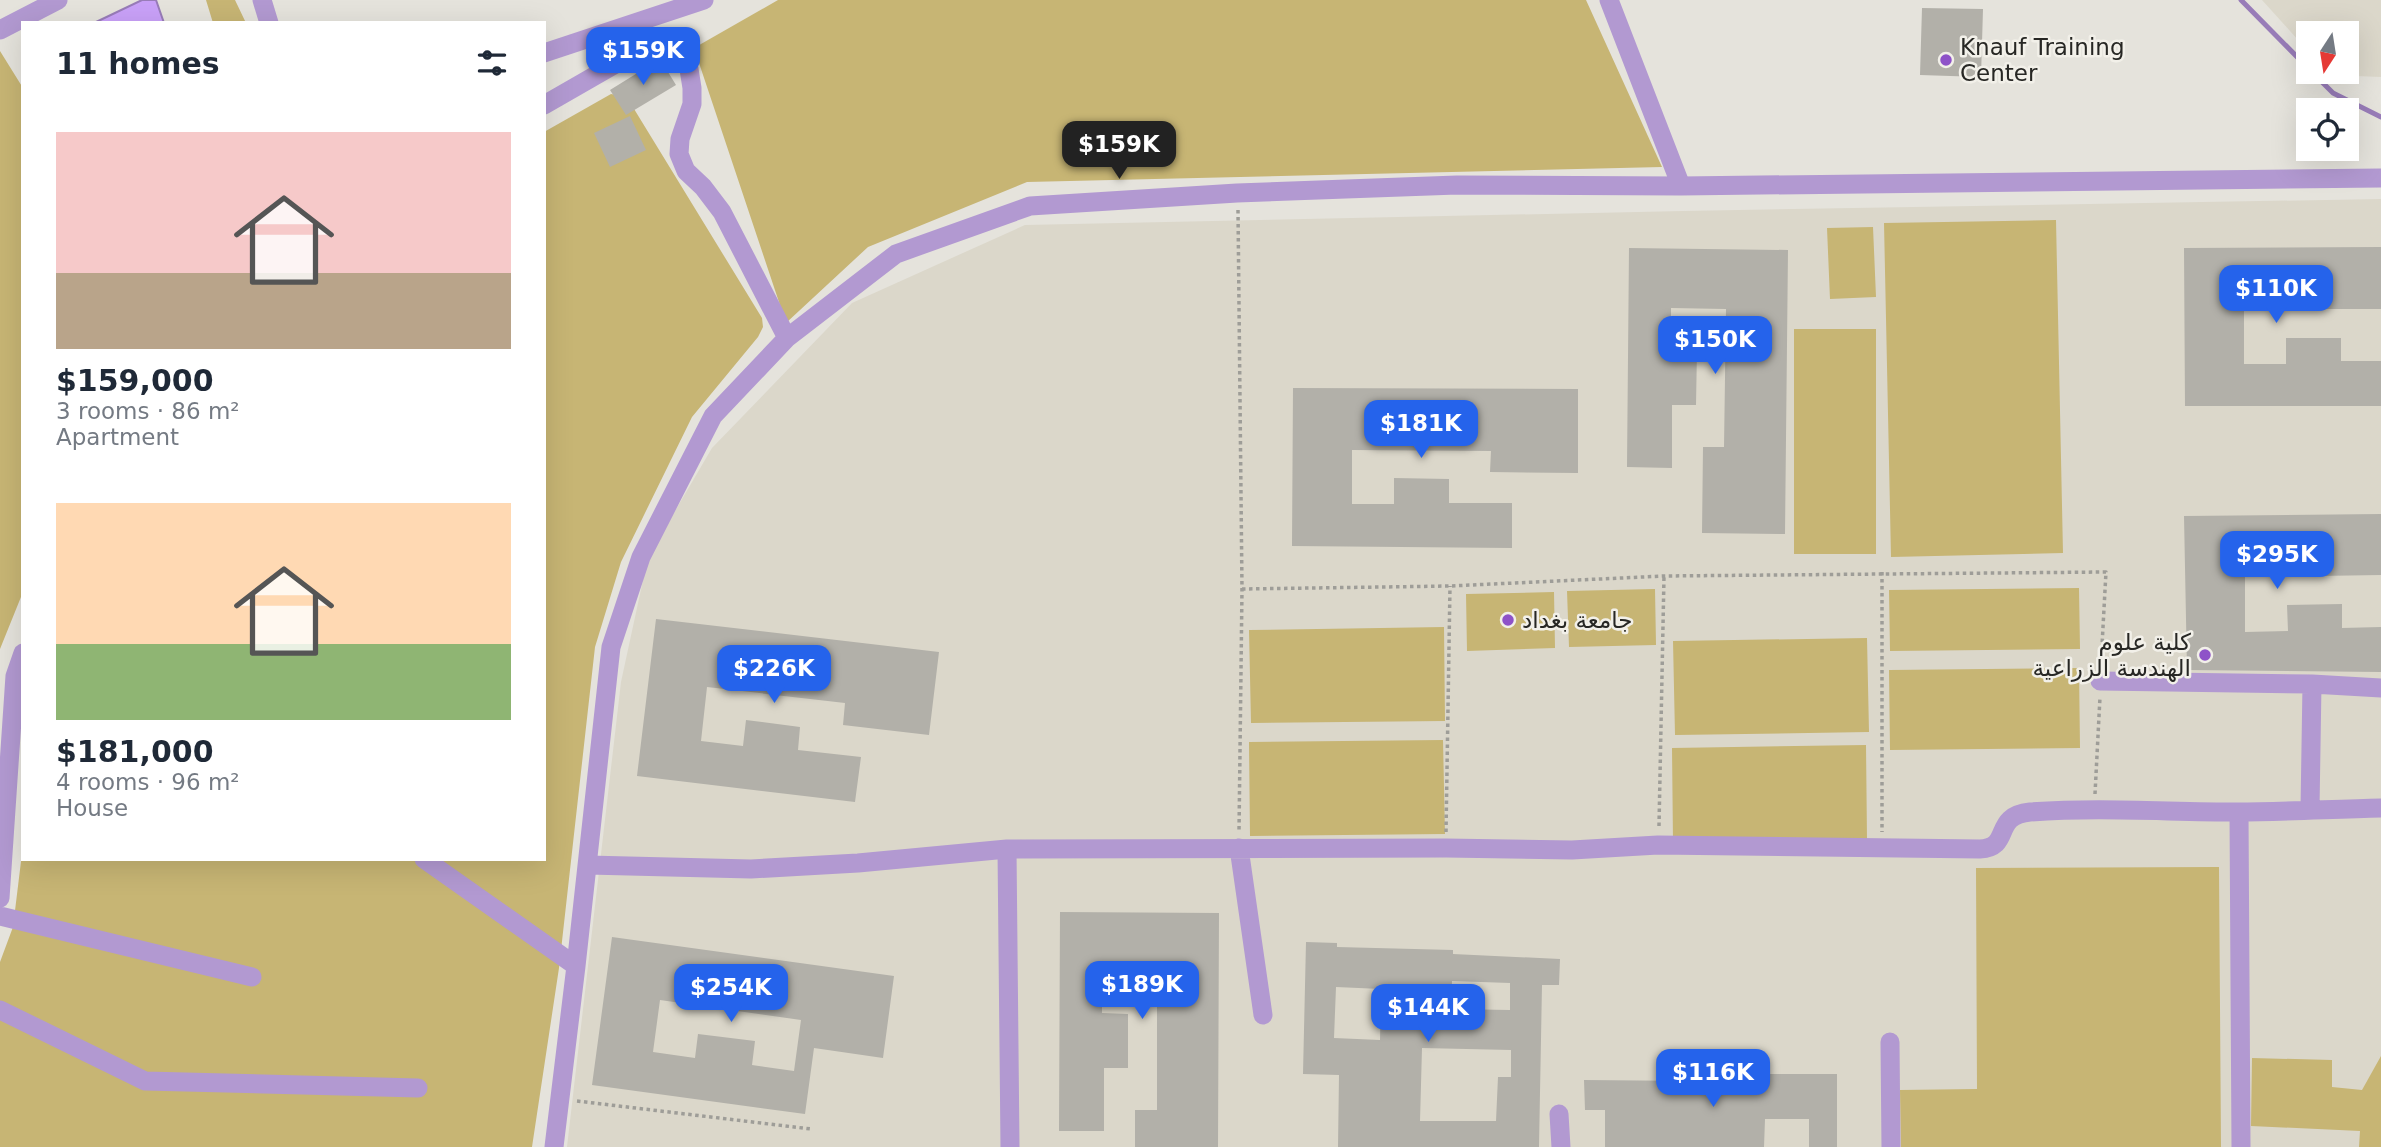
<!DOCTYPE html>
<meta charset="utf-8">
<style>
:root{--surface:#fff;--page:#f2f2f3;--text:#1f2937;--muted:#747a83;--accent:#2563eb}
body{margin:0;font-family:"DejaVu Sans","Noto Sans Arabic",sans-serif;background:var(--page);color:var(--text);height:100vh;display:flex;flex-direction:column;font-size:26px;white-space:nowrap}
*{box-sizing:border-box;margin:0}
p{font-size:23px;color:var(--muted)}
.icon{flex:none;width:38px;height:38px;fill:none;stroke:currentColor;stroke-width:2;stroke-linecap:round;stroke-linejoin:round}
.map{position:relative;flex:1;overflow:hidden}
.details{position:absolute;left:21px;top:21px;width:525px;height:840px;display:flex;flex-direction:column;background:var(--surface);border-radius:0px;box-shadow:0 7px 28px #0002}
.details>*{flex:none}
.needle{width:46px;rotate:192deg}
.buttons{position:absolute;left:2296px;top:21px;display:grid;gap:14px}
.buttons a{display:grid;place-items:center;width:63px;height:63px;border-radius:0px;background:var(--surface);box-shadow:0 7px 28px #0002;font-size:35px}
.price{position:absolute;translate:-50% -60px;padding:0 16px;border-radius:14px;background:var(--accent);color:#fff;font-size:23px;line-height:46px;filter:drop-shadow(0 2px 4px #0008)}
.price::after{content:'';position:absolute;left:50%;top:42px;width:21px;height:16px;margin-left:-10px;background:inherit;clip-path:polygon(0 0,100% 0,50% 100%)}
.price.current{background:#222;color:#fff}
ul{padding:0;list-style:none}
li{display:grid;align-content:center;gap:14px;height:371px;padding:0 35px}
li span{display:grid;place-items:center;height:217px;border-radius:0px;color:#555}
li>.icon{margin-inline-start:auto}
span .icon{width:126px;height:126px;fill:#fffc;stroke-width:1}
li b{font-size:30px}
h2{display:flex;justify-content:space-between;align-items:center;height:84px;padding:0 35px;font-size:30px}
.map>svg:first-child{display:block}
.built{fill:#dbd7ca}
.green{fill:#c7b574}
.water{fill:#c9a1f8;stroke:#987cb8;stroke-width:2}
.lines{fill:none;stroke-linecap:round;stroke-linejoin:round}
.stream{stroke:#987cb8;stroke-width:5}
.building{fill:#b2b0a9;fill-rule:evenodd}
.path{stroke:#9e9d98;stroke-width:3.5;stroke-dasharray:3.5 3.5;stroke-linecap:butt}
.minor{stroke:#b299d1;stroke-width:19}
.poi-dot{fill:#8e52c8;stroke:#f2f0e9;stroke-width:2.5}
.labels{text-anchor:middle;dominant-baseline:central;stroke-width:5;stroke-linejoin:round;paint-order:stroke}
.poi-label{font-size:23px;fill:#272724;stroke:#f2f0e9;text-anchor:start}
</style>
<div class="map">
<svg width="2381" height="1147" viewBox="0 0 2381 1147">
<rect width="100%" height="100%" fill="#e5e3dc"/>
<!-- built -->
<path class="built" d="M2262 0H2381V77L2330 75 2327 72H2347V33H2308V51Z
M2381 199V1147H567L621 682 648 557 712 448 852 303 1025 225 1683 211Z"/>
<!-- green -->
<path class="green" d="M206 0H235L246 23H213Z
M778 0H1586L1662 167 1027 182 868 247 786 323 694 48Z
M0 51 23 88V592L0 649Z
M611 94 622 96 631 104 762 318 763 327 758 337 692 417 621 562 595 647 559 968 532 1147H0V962L13 927 23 845V859H544V132Z
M2056 220 2063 553 1891 557 1884 223Z
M1873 227 1876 297 1830 299 1827 228Z
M1794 329H1876V554H1794Z
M2079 588 2080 649 1890 651 1889 590Z
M1655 589 1656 645 1569 647 1567 591Z
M1554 592 1555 648 1467 651 1466 594Z
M1444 627 1445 721 1251 723 1249 630Z
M1867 638 1869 732 1675 735 1673 641Z
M2079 668 2080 748 1890 750 1889 670Z
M1443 740 1445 834 1250 836 1249 742Z
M1866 745 1867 839 1673 842 1672 748Z
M2219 867 2221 1147H1901L1900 1090 1977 1089 1976 868Z
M2381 1056V1147H2359L2360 1131 2251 1126 2252 1058 2332 1060V1087L2362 1090Z"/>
<!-- water -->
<path class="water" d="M142 0H156L164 23H94Z"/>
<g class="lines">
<!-- stream -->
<path class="stream" d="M2241 0 2308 68
M2312 72 2333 93 2381 117"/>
</g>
<!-- building -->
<path class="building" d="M1922 8 1983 9 1981 77 1920 75Z
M660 59 676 85 626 115 610 90Z
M630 116 646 150 610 167 594 133Z
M2381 247V309H2244V364H2286V338H2341V361H2381V406H2185L2184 248Z
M1629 248 1788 250 1785 534 1702 533 1703 447H1724L1726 309 1671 308V350H1697L1696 405H1672V468L1627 467Z
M1293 388 1578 389V473L1490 472 1491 451 1352 450V504H1394V478L1449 479V503H1512V548L1292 546Z
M2381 514V575L2245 577V632L2288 631 2287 605 2342 604V628L2381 627V672L2187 670 2184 516Z
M656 619 939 652 929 735 843 725 845 703 707 687 701 741 743 746 746 720 800 727 798 750 861 757 855 802 637 776Z
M1060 912 1219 913 1218 1147H1135V1110H1157V972L1102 971V1013L1128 1014V1068H1104V1131H1059Z
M612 937 894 976 883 1058 814 1048 805 1114 592 1085ZM660 1000 801 1020 794 1071 752 1065 755 1041 698 1034 695 1058 653 1052Z
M1306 942 1337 943V947L1453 950V954L1560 959 1559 985H1542L1539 1147H1338L1339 1075 1303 1074ZM1452 981 1510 983V1010L1451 1009ZM1336 987 1381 989 1380 1040 1334 1038ZM1422 1048 1511 1050V1077H1498L1496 1121H1420Z
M1694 1074H1837V1147H1809V1119H1765L1764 1147H1605V1110H1585L1584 1080 1694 1081Z"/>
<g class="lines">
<!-- path -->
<path class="path" d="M1238 210 1242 589 1239 832
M1882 572V832
M1242 589 1450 586 1664 576 2106 572 2101 664
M2095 794 2100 697
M1659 826 1664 576
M1446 832 1450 586
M577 1101 811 1129"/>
<!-- minor -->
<path class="minor" d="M262 0 269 23
M1609 0 1681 186
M0 30 58 0
M544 53 704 0
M544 105 652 43 659 41 673 44 689 69 692 88V104L680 139 679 154 686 171 703 187 722 212 787 338
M2100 681 2312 684 2310 809
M2312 684 2381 688
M2239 812 2241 1147
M1239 848 1263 1015
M1007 849 1010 1147
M424 859 576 966
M588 865 751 869 858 863 1007 849 1446 848 1572 850 1658 845 1980 849C2013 847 1991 816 2030 812 2099 807 2168 812 2237 812 2285 812 2333 809 2381 808
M0 898 15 676 23 653
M0 916 252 977
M0 1010 145 1081 418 1088
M1890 1042 1891 1147
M1559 1114 1561 1147
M554 1147 576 966 611 647 641 557 713 416 787 338 896 254 1030 206 1237 193 1457 185 1681 186 2381 178"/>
</g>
<!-- markers -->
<g class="poi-dot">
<circle cx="1946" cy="60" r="7"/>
<circle cx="1508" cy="620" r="7"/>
<circle cx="2205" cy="655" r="7"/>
</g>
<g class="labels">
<!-- poi labels -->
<g class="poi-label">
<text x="1960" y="47">Knauf Training<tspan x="1960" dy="26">Center</tspan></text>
<text x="1522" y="620">جامعة بغداد</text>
<text x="2191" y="642" text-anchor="end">كلية علوم<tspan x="2191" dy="26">الهندسة الزراعية</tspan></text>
</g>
</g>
</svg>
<div class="buttons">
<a><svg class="needle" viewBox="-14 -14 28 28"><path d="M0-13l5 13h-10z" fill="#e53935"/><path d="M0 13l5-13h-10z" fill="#747a83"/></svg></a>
<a><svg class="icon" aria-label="locate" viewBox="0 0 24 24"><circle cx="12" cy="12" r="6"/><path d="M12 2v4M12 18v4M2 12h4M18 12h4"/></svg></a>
</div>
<b class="price" style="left:643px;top:87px">$159K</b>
<b class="price current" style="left:1119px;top:181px">$159K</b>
<b class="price" style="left:2276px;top:325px">$110K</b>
<b class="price" style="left:1715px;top:376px">$150K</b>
<b class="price" style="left:1421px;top:460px">$181K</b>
<b class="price" style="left:2277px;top:591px">$295K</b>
<b class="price" style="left:774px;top:705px">$226K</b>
<b class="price" style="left:1142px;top:1021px">$189K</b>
<b class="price" style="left:731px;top:1024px">$254K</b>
<b class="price" style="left:1428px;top:1044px">$144K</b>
<b class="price" style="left:1713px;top:1109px">$116K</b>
<section class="details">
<h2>11 homes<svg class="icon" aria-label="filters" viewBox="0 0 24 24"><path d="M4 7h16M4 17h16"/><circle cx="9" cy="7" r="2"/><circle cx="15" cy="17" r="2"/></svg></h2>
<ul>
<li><span style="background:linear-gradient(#f6c9c9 65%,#b9a48a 0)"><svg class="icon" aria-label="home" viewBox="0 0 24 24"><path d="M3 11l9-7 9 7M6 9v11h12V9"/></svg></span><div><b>$159,000</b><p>3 rooms · 86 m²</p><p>Apartment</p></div></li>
<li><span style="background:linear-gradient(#ffd9b3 65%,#8fb573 0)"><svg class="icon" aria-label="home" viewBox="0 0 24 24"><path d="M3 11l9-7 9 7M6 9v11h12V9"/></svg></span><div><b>$181,000</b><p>4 rooms · 96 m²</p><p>House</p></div></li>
</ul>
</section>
</div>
